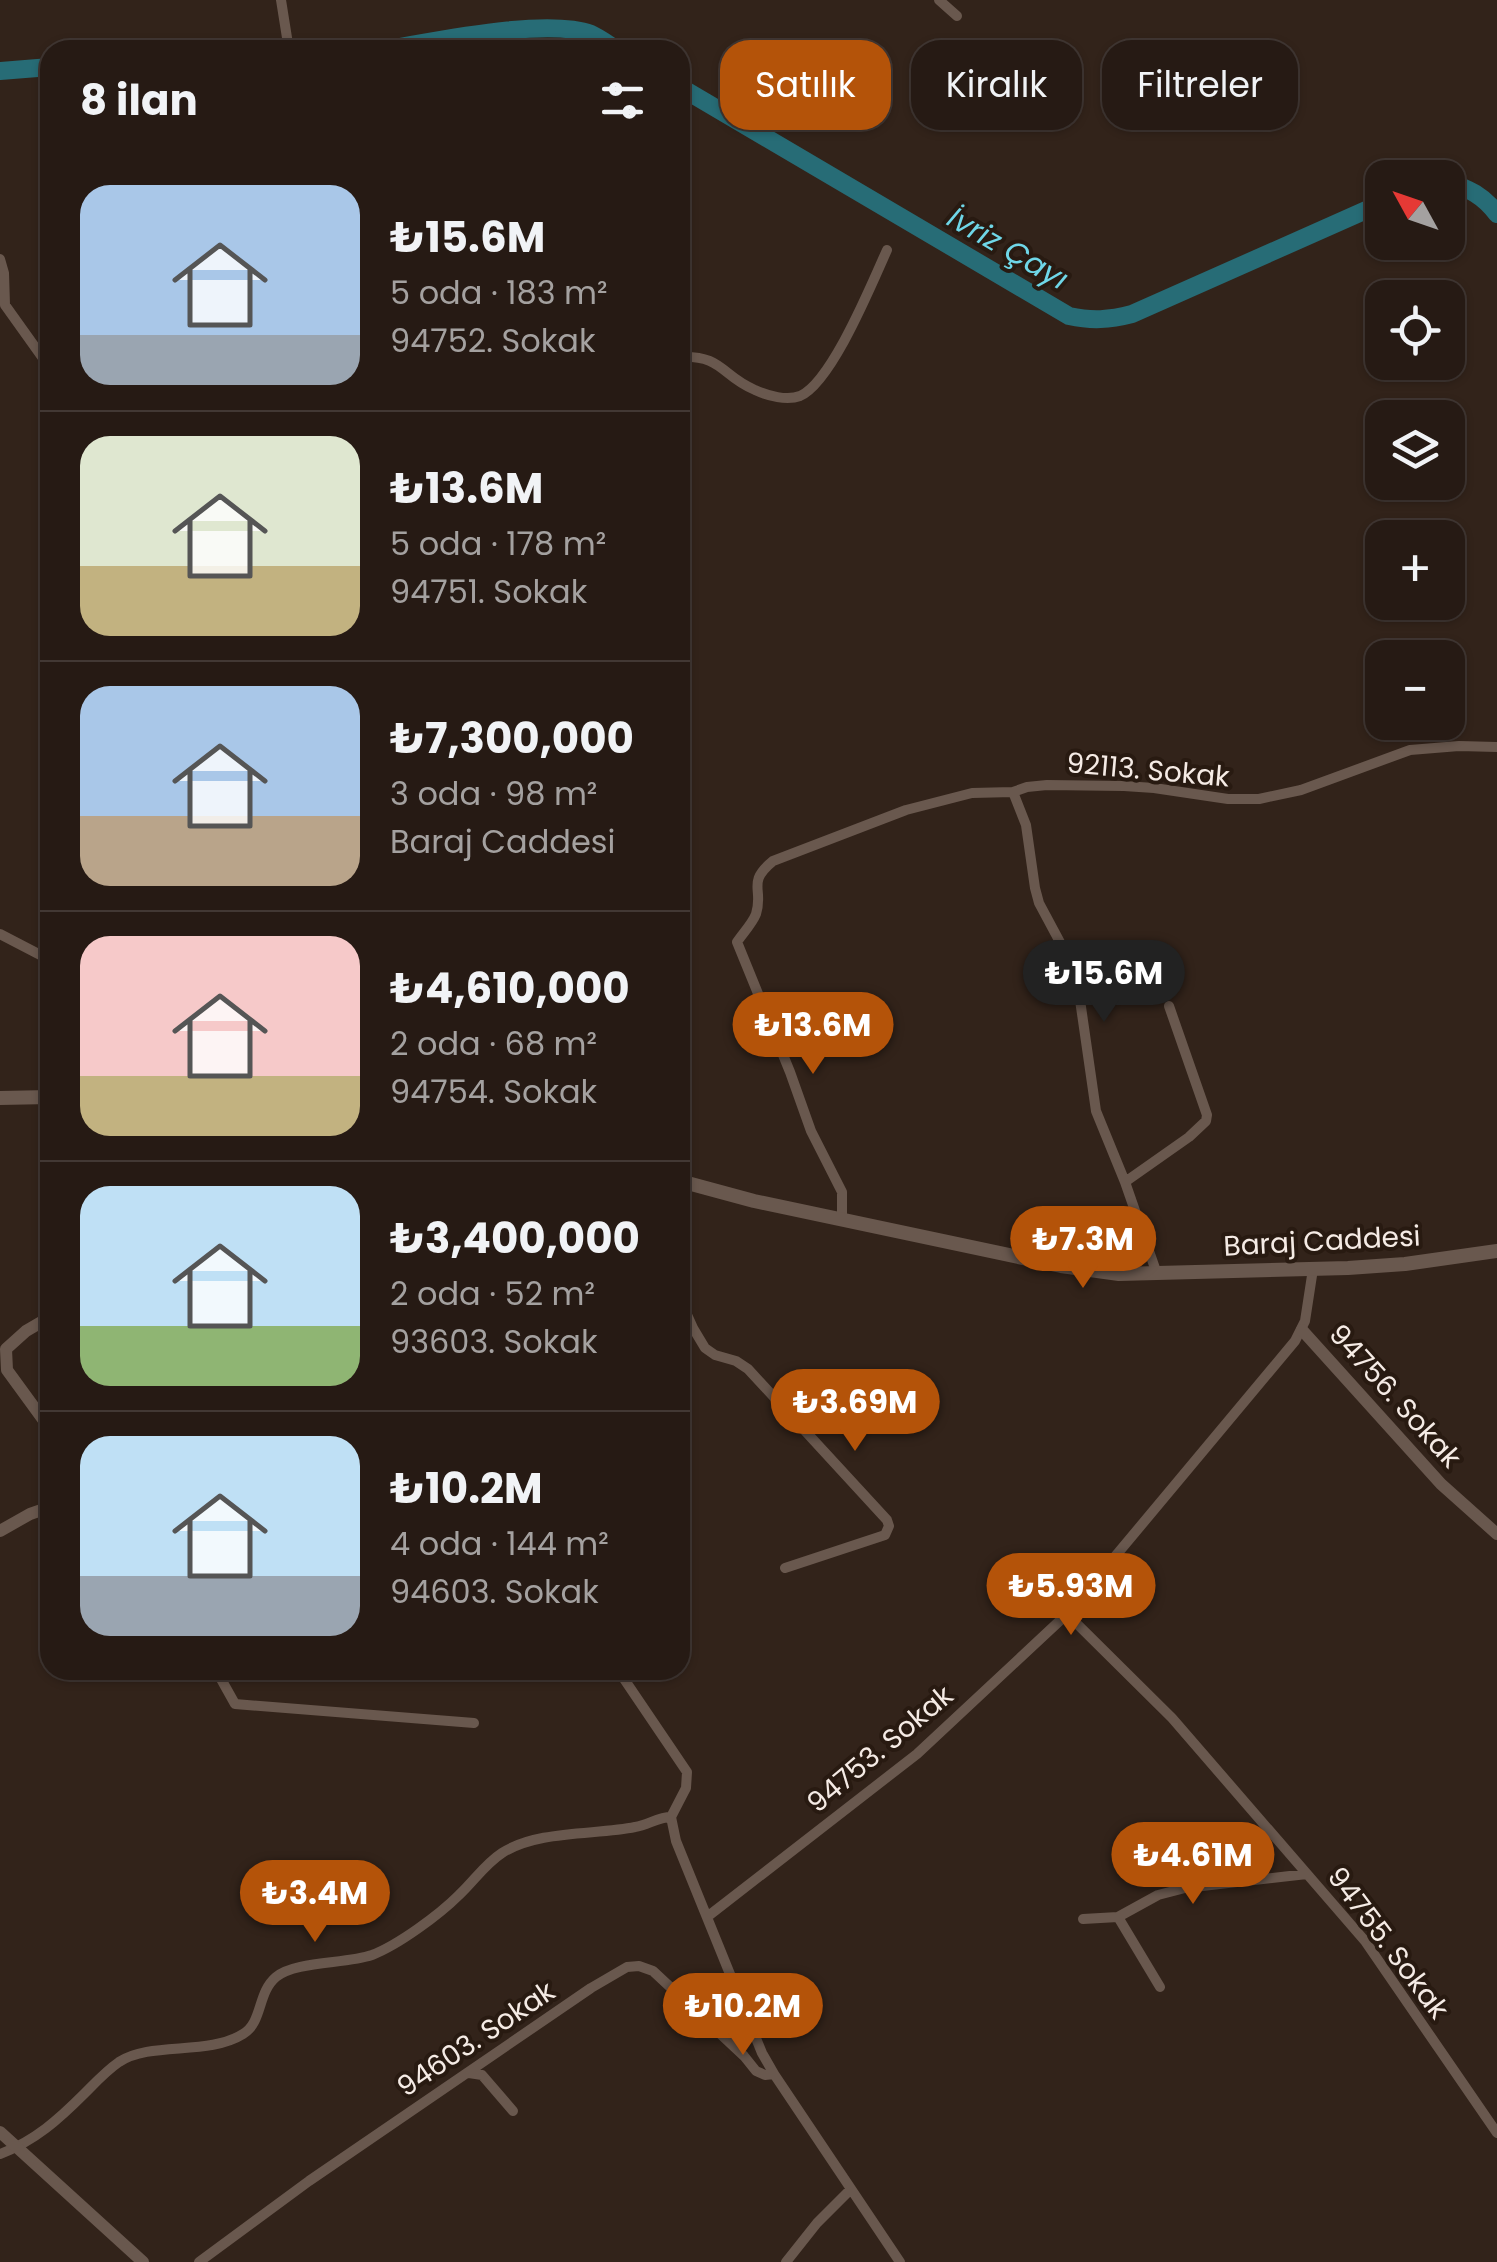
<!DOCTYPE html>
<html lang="tr">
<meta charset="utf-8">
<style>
:root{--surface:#261a14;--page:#2e231d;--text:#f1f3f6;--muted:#a4a1a0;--line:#423834;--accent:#b45309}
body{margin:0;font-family:Poppins,sans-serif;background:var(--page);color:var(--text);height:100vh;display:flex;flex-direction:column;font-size:38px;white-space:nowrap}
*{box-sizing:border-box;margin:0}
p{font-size:32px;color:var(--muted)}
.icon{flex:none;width:55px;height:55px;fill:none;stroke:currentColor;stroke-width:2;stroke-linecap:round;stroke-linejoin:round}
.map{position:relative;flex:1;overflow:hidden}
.side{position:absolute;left:40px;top:40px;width:650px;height:1640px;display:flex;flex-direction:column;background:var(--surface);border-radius:30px;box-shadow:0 2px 8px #0004,0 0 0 2px var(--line)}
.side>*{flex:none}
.banner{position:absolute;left:720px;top:40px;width:625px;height:90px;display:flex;gap:20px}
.needle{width:65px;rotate:310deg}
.fabs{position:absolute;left:1365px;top:160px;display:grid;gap:20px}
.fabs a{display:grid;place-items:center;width:100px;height:100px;border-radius:20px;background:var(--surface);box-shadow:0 2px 8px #0004,0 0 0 2px var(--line);font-size:50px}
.price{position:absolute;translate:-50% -85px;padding:0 22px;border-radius:35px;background:var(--accent);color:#fff;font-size:32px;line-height:65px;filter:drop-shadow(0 2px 5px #0008)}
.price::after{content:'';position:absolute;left:50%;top:60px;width:30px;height:22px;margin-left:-15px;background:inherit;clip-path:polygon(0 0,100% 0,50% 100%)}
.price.on{background:#222;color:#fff}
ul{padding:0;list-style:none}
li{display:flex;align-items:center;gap:30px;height:250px;padding:0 40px}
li+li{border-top:2px solid var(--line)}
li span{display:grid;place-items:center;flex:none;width:280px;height:200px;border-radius:30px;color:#555}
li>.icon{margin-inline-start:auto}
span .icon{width:120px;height:120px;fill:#fffc;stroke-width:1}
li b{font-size:42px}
h2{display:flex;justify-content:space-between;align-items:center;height:120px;padding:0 40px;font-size:42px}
.pill{padding:0 35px;border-radius:30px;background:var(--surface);box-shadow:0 2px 8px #0004,0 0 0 2px var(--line);font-size:35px;line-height:90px}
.pill.on{background:var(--accent);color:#fff}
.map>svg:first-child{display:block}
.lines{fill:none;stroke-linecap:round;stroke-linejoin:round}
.river{stroke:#276c76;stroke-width:18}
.minor{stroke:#69584e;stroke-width:10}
.tertiary{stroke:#69584e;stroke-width:12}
.secondary{stroke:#69584e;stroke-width:14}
.labels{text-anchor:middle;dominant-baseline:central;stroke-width:8;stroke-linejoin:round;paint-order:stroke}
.street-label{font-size:28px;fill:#f5ebe5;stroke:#281a11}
.water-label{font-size:30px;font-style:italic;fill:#6fd7e8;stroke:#281a11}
</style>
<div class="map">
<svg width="1497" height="2262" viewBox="0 0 1497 2262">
<rect width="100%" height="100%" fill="#32231a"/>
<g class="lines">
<!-- river -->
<path class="river" d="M382 50C432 42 546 17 591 34 600 38 609 45 617 50
M0 71 50 67
M680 87 1069 316C1092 321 1109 320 1132 314L1382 203
M1448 182C1468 188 1484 196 1497 214"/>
<!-- minor -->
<path class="minor" d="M281 0 288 44
M939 0 957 16
M0 259 4 273 5 305 50 368
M680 357C723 355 721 376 755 390 768 396 787 401 800 396 832 382 872 283 887 250
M1013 792 1026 825 1035 888 1039 903 1069 959 1079 993 1096 1111 1125 1182 1157 1274
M0 934 50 960
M1125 1182 1189 1137 1206 1121 1207 1115 1169 1006
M842 1219V1192L811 1131 790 1072 737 942C743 933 752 924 756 914 764 889 746 883 773 861L906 810 972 793 1013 792 1027 787 1047 785 1124 786 1154 788 1228 799H1259L1301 790 1410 750 1459 746 1497 747
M680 1299 693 1328 705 1348 715 1355 736 1361 748 1369 887 1520 889 1526 885 1535 785 1568
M1067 1614 1172 1718 1365 1941 1497 2133
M216 1670 235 1704 474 1723
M618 1670 687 1772 686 1788 671 1817
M671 1817 676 1841 762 2053 774 2074 900 2262
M707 1917 917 1754 1067 1614 1295 1341 1305 1321 1313 1269
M1118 1917 1160 1987
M1083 1919 1118 1917 1158 1895 1185 1888 1307 1874
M469 2073 482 2075 513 2111
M0 2154C35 2141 59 2119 85 2093 96 2082 106 2071 119 2062 151 2041 208 2056 243 2034 263 2022 257 1993 276 1977 295 1961 346 1964 372 1955 398 1945 439 1915 459 1895 474 1881 485 1864 502 1853 537 1830 597 1835 635 1827 648 1825 658 1817 671 1817
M199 2262 309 2181 591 1988 627 1967 639 1966 653 1971 744 2056 756 2071 765 2075 774 2074
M786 2262 817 2223 851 2189"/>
<!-- tertiary -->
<path class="tertiary" d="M50 1317 26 1331 6 1349 7 1370 50 1429
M1302 1330 1441 1484 1497 1534
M0 1531 30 1514 50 1507
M0 2132 143 2262"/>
<!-- secondary -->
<path class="secondary" d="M0 1098 50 1097
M680 1181 754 1201 1061 1266 1119 1274 1348 1268 1405 1264 1497 1251"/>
</g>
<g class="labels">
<!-- street labels -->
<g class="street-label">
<text transform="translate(1148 770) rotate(5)">92113. Sokak</text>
<text transform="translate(1322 1241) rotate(-3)">Baraj Caddesi</text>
<text transform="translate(1395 1396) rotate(48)">94756. Sokak</text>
<text transform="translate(880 1749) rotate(-40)">94753. Sokak</text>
<text transform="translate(1388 1943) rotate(53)">94755. Sokak</text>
<text transform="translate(476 2039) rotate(-34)">94603. Sokak</text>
</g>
<!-- water labels -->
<g class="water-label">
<text transform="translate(1008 248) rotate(30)">İvriz Çayı</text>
</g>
</g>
</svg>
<div class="fabs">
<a><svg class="needle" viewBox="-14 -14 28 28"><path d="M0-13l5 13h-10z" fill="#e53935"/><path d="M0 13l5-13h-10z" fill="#a4a1a0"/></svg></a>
<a><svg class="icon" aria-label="locate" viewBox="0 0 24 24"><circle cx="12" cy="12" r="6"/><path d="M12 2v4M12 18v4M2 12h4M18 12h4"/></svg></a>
<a><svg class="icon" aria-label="layers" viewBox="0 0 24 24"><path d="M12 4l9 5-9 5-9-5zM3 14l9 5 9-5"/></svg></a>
<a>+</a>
<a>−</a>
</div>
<b class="price on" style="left:1104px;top:1025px">₺15.6M</b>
<b class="price" style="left:813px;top:1077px">₺13.6M</b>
<b class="price" style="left:1083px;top:1291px">₺7.3M</b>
<b class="price" style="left:855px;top:1454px">₺3.69M</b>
<b class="price" style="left:1071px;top:1638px">₺5.93M</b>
<b class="price" style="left:1193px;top:1907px">₺4.61M</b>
<b class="price" style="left:315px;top:1945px">₺3.4M</b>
<b class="price" style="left:743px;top:2058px">₺10.2M</b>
<div class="banner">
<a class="pill on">Satılık</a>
<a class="pill">Kiralık</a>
<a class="pill">Filtreler</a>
</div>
<section class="side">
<h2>8 ilan<svg class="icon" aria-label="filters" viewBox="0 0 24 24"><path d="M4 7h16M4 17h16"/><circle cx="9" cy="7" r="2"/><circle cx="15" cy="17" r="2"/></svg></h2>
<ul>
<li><span style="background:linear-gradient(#a9c7e8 75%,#9aa5b1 0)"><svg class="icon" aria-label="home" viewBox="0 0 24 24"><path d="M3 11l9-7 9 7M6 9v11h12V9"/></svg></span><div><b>₺15.6M</b><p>5 oda · 183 m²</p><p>94752. Sokak</p></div></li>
<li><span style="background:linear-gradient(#dfe7d0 65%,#c2b280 0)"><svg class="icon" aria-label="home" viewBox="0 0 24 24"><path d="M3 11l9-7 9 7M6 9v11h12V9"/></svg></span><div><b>₺13.6M</b><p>5 oda · 178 m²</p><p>94751. Sokak</p></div></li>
<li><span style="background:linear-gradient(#a9c7e8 65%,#b9a48a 0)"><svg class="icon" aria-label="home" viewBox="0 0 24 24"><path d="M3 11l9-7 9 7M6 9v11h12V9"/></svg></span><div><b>₺7,300,000</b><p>3 oda · 98 m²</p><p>Baraj Caddesi</p></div></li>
<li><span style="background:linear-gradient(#f6c9c9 70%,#c2b280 0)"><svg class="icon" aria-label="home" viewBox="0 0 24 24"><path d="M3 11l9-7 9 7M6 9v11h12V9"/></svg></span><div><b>₺4,610,000</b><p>2 oda · 68 m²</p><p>94754. Sokak</p></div></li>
<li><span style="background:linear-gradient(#bfe0f5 70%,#8fb573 0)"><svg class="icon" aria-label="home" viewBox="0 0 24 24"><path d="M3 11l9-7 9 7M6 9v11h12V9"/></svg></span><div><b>₺3,400,000</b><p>2 oda · 52 m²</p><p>93603. Sokak</p></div></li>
<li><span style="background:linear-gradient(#bfe0f5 70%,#9aa5b1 0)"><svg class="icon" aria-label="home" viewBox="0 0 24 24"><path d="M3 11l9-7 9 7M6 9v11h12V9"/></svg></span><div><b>₺10.2M</b><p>4 oda · 144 m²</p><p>94603. Sokak</p></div></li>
</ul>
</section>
</div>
